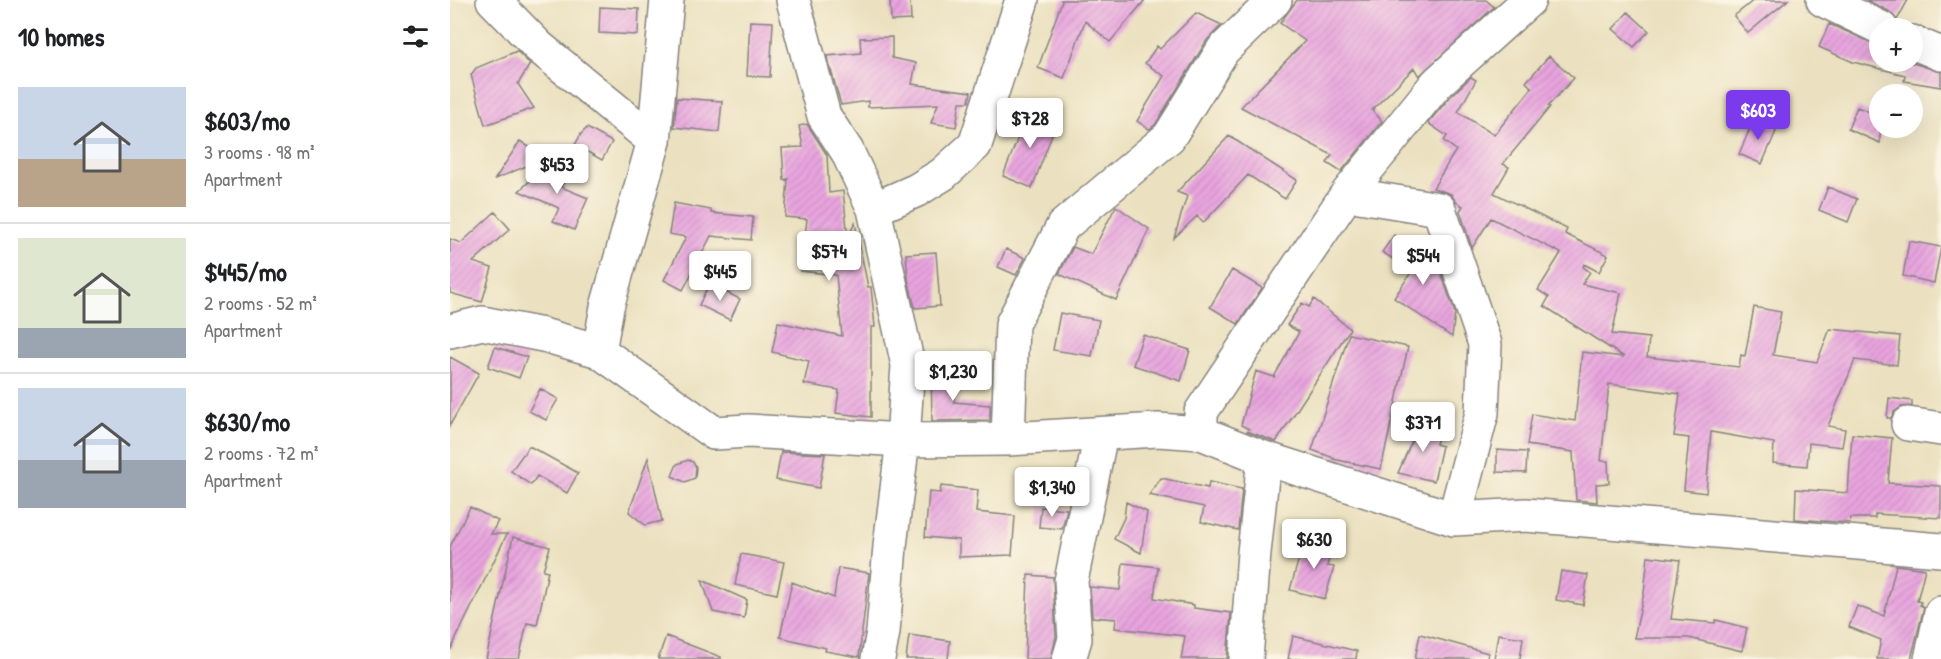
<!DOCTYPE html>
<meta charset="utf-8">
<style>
:root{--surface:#fff;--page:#f2f2f2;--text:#202124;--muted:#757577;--line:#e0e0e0;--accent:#7c3aed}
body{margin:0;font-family:"Patrick Hand",sans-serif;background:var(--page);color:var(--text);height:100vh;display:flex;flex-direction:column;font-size:22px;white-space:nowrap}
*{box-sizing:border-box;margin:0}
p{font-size:20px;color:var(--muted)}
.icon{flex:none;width:33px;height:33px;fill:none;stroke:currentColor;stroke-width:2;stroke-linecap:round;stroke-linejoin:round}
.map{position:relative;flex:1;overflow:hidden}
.drawer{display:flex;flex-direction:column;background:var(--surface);width:450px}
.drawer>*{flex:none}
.tools{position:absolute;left:1419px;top:18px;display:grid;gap:12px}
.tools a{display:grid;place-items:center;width:54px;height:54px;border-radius:50%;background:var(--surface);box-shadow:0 6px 24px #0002;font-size:30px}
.price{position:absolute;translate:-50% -51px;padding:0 14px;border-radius:6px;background:#fff;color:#222;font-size:20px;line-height:39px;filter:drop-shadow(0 2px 3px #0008)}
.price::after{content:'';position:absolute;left:50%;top:36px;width:18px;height:14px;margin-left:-9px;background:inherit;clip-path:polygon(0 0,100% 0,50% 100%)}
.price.selected{background:var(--accent);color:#fff}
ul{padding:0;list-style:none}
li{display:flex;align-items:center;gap:18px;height:150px;padding:0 18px}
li+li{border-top:2px solid var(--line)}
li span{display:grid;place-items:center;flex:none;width:168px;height:120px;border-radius:0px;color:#555}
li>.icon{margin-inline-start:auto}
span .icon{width:72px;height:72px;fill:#fffc;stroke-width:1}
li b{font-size:26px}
h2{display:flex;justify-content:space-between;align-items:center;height:72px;padding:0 18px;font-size:26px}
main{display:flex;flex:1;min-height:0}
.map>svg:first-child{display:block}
.building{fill:url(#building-hatch)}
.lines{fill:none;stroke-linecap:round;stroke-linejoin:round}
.minor-casing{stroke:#86827e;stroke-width:36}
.minor{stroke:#fff;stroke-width:33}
</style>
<main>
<section class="drawer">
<h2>10 homes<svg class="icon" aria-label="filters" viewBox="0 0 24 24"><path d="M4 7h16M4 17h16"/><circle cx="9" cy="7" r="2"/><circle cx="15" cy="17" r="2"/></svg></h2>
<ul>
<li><span style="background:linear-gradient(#c9d6e8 60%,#b9a48a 0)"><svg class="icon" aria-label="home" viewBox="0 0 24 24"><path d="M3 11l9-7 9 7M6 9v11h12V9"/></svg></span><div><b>$603/mo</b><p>3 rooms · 98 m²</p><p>Apartment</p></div></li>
<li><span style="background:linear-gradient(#dfe7d0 75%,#9aa5b1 0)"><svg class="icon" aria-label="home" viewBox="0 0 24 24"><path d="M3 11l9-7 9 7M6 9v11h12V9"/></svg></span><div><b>$445/mo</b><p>2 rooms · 52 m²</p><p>Apartment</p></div></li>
<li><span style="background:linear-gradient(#c9d6e8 60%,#9aa5b1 0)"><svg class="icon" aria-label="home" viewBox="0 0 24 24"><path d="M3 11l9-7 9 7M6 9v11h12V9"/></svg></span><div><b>$630/mo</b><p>2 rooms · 72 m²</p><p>Apartment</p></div></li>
</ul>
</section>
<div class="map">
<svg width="1491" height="659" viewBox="0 0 1491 659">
<defs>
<pattern id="building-hatch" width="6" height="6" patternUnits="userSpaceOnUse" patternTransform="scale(1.5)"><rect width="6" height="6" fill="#e8a4de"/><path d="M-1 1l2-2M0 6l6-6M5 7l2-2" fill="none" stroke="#c78dbf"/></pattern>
</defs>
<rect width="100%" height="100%" fill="#fcf5e5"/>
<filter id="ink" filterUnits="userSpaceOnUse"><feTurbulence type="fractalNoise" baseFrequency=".0167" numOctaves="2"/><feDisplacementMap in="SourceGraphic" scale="12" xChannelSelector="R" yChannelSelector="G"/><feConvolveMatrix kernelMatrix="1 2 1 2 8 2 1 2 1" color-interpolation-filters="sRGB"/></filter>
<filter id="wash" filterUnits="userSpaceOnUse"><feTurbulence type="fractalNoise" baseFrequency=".008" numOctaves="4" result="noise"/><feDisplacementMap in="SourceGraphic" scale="24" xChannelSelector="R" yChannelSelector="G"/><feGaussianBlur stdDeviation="1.35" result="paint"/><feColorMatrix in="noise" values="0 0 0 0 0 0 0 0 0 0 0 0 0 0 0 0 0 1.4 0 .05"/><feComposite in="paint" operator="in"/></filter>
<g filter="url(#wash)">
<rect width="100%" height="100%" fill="#ebe1c0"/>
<g id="blocks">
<!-- building -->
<path class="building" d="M460 0 461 20 441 21 440 1Z
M611 0H695L660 42 635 21 614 78 588 68 612 1Z
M847 0H1036L1044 7 969 76 964 68 922 110 932 121 891 172 877 163 882 155 791 107 855 41 830 23Z
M1304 0H1338L1298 33 1284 16Z
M1416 0H1458L1447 20 1439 11Z
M150 7 189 9 188 35 149 33Z
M1178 12 1199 31 1184 47 1163 29Z
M746 13 772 25 757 40 705 125 699 129 687 121 714 76 695 63 707 46 710 49Z
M300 21 323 22 320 77 297 76Z
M1379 24 1430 46V62H1460L1491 72V87L1454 81 1455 75 1403 62 1369 47Z
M442 37V58L466 63 462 84 521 92 519 102H510L506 127 481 123 488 104 418 107V101L391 105 377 56 411 53 410 38Z
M67 51 80 64 68 84 84 108 35 125 21 75 26 68Z
M1099 56 1124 78 1098 106 1100 107 1053 164 1059 167 1044 193 1117 229 1115 234 1158 255 1149 272 1134 264 1133 267 1140 272 1132 284 1171 293 1162 334 1199 338 1197 357 1289 367 1291 355 1295 356 1304 307 1331 312 1323 355 1367 362 1380 329 1450 336 1447 365 1405 360 1378 426 1395 429 1392 447 1359 443 1357 466 1323 463 1324 443 1261 432 1256 493 1234 490 1239 438 1224 436 1230 394 1159 384 1151 461H1158L1159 483 1146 484 1147 502 1126 500 1123 452 1077 445 1082 414 1125 421 1132 352 1174 357 1094 306 1099 297 1088 290 1111 253 1041 218 1022 248 1010 211 1013 206 1006 202 1001 194 983 188 1006 150 994 141 997 136 978 123 1001 96 1021 77 1026 80 1008 112 1044 135 1082 88 1076 82Z
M227 98 272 101 269 132 224 127Z
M1407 107 1430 116V143L1398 129Z
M578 112 607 121 582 188 553 176Z
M1304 119 1327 129 1312 164 1289 154Z
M357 124 377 155 379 193 393 191 398 237 405 223 418 287H421L425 327H421V417L386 413 389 390 354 384 359 361 322 352 328 322 392 336 386 275 351 271 357 219 335 217 338 179 334 180 332 148 353 147 349 126Z
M137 128 162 142 152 160 125 145 131 134Z
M779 136 847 180 835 199 798 175 753 223 747 216 724 238 737 196 727 192Z
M70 141 96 158 45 179Z
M101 161 120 173 111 187 138 198 124 230 103 221 109 208 69 191Z
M1378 187 1407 199 1398 222 1369 210Z
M224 203 261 210V213L303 217 301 240 261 236 233 290 214 280 236 237 219 234Z
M666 206 699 229 666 300 609 274 623 247 641 254Z
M45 212 60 229 23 262 42 268 32 302 0 293V239L11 243Z
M944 235 980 260 984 253 1005 313 1002 337 944 298 962 271 932 252Z
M1459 241 1491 247 1484 283 1453 276Z
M556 249 575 258 566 275 548 267Z
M486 252 490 306 465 308 458 279 456 254Z
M782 270 812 288 788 324 760 307Z
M259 284 290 299 280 320 249 305Z
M864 299 900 329 826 442 797 431 799 429 791 425 806 371 824 377 849 332 837 325 852 303 859 307Z
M610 313 649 320 642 356 603 350Z
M899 334 958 347 931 469 883 459 884 458 862 450Z
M693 335 740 350 731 381 683 365Z
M45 347 77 357 69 378 38 367Z
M0 357 29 373 0 425Z
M481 368 503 376 504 402 540 405V420L482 421Z
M90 389 108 399 96 420 79 411Z
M1439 398 1462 401V406L1451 407 1444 412 1441 418H1437Z
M971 420 991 425 986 444 992 446 984 481 948 473Z
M1402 434 1442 438 1438 483 1491 486V518L1425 514V518H1401L1400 523 1345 519 1346 489 1398 493Z
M79 446 128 473 117 493 87 476 81 485 61 471Z
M1047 450 1077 452 1076 473 1047 472Z
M331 452 375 454 369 488 326 480Z
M198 458 212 521 195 525 179 512Z
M238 460 243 462 246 467 245 478 235 482 222 476 227 464Z
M711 478 758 488 759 482 792 489 788 530 751 522 754 507 699 495Z
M491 486 528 490 526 512 565 516 562 555 509 557V540L475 537 479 492 490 493Z
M676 502 697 512 691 553 664 539 674 518Z
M20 507 48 521 41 534H57L0 651V547Z
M591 507 617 509 612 529 589 527Z
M63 537 100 547 93 570 98 571 87 625 77 623 69 659H36Z
M859 538 883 544 877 566 884 567 875 599 840 590 849 558 854 559Z
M291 554 334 562 327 594 285 585Z
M1198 556 1230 560 1221 619 1265 623 1266 620 1297 628 1292 651 1239 638H1184L1194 593Z
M673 563 708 567 704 598 744 605V608L781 613 777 659H731L735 636 665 628 666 619 642 617 640 587 670 590Z
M1446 565 1475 569 1467 601 1471 602 1470 605 1474 607 1461 659H1427L1431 640 1399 627 1407 606 1434 616Z
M388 568 419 573 409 657 375 651 376 648 330 637 342 582 384 598Z
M1111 571 1138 575 1133 605 1106 600Z
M578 575 603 577 606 637 601 659H575Z
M252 580 297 600 294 618 263 612Z
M970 634 1038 653 1037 659H965Z
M1048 634 1073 638 1070 659H1044Z
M459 635 500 641 498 659H456Z
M216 636 271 657V659H208Z
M843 636 907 651 906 659H838Z"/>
</g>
</g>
<g filter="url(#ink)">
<use href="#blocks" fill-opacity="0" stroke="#86827e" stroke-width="1.5"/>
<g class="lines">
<defs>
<path id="minor" d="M43 0 89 47 204 141
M343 0 374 116 397 151 424 209 458 365 453 440 440 546 433 632 428 659
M1373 0 1431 28
M1462 42 1491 54
M897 194 989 209 1035 344 1032 413 1004 519
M424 209 467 190 493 174 525 145 572 0
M0 331 32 323 93 335 149 351 264 433 298 431 453 440 558 439 708 430 751 433 814 458 1004 519 1076 515 1491 550
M149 351 157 307 204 141 217 0
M1458 424 1491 429
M751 433V412L897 194 987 83 1079 0
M558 439 562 324 613 226 719 137 773 50 825 0
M619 659 625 639 621 581 651 434
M796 659 804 553 814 458
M1481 659 1491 613"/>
</defs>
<!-- minor casing -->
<use href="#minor" class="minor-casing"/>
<!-- minor -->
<use href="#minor" class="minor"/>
</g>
</g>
</svg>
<div class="tools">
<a>+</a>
<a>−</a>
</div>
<b class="price selected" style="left:1308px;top:141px">$603</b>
<b class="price" style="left:580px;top:149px">$728</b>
<b class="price" style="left:107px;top:195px">$453</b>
<b class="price" style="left:379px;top:282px">$574</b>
<b class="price" style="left:973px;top:286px">$544</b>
<b class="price" style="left:270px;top:302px">$445</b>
<b class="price" style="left:503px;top:402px">$1,230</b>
<b class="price" style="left:973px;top:453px">$371</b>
<b class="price" style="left:602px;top:518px">$1,340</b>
<b class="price" style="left:864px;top:570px">$630</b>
</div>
</main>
